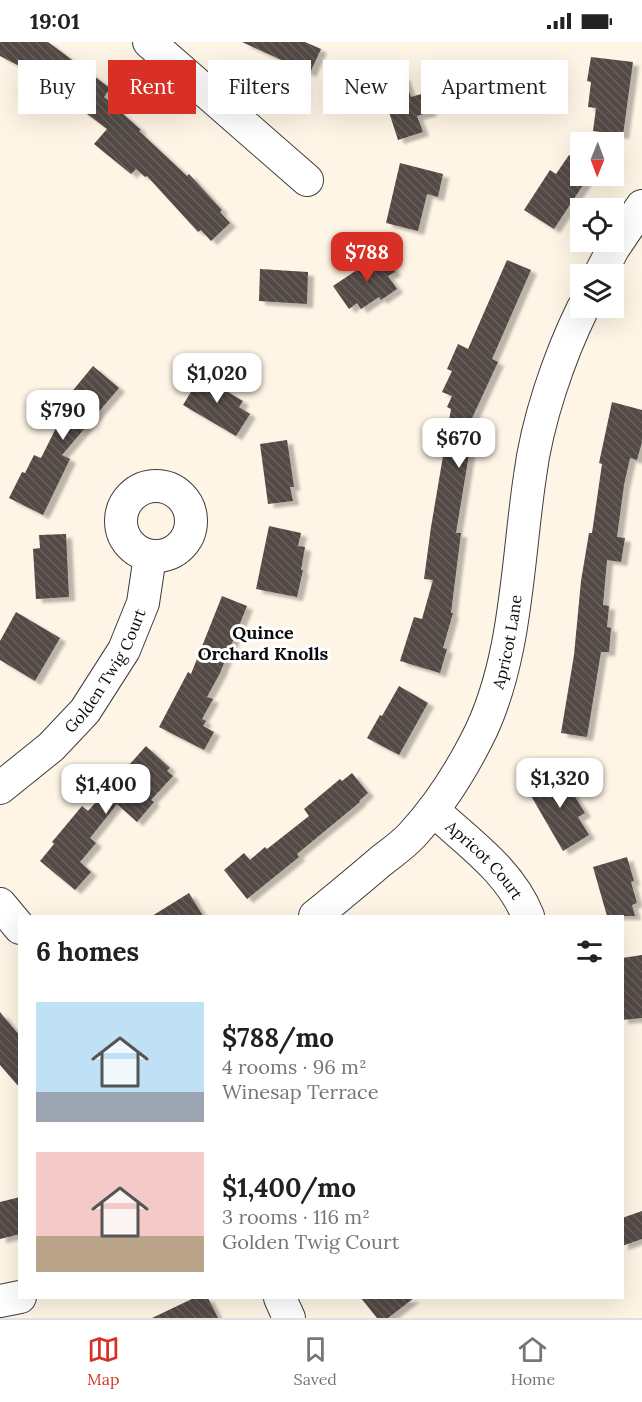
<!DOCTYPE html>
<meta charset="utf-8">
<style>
:root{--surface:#fff;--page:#f2f2f2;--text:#222;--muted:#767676;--line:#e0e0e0;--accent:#d93025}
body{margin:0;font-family:Lora,serif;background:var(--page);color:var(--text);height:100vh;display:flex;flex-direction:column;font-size:22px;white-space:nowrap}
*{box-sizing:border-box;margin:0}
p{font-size:20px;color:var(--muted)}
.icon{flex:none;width:33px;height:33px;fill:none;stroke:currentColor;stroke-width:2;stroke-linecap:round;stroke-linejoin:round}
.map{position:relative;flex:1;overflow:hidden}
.details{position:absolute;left:18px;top:873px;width:606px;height:384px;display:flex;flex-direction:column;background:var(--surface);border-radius:0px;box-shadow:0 6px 24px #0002}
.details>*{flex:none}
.top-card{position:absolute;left:18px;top:18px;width:606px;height:54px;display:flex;gap:12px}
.needle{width:39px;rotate:181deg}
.controls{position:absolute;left:570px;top:90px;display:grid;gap:12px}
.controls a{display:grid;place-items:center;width:54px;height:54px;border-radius:0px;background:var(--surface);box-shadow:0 6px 24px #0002;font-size:30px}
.price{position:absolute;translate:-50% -51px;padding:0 14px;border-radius:12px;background:#fff;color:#222;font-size:20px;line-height:39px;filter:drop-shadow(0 2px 3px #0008)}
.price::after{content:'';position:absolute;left:50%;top:36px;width:18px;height:14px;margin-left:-9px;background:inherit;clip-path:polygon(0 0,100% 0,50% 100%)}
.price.current{background:var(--accent);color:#fff}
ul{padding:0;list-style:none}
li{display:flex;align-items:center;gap:18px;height:150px;padding:0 18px}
li span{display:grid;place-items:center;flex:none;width:168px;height:120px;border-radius:0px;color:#555}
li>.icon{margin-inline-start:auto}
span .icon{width:72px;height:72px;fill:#fffc;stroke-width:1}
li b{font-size:26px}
h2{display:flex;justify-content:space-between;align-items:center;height:72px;padding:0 18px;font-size:26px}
.pill{padding:0 21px;border-radius:0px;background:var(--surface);box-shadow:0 6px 24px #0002;font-size:21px;line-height:54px}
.pill.current{background:var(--accent);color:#fff}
.status{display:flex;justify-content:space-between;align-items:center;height:42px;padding:0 30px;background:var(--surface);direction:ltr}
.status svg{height:16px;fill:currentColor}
.tabs{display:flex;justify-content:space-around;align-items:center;height:84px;border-top:2px solid var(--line);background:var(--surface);font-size:16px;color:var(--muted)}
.tabs a{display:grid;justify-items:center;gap:3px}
.tabs .current{color:var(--accent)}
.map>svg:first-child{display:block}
.building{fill:url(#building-back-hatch);filter:url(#shadow)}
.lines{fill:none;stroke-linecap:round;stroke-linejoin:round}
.minor-casing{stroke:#3d3d3d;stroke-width:34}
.minor{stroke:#fff;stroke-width:32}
.labels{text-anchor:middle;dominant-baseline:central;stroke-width:6;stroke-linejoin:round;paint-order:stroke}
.street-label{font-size:16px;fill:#0a0a0a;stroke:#fff}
.neighbourhood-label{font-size:18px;font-weight:bold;fill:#0a0a0a;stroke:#fff}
</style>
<div class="status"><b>19:01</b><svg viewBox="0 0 49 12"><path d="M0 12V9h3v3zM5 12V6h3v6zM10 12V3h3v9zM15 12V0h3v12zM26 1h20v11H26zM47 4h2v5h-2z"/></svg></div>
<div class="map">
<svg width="642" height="1276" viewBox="0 0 642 1276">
<defs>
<pattern id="building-back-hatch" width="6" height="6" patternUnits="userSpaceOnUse" patternTransform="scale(1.5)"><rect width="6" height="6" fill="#534845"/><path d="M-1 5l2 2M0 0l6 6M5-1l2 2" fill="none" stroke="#675e5c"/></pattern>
<filter id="shadow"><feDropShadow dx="6" dy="4" stdDeviation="1.5" flood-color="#0004"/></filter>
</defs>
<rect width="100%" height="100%" fill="#fff5e6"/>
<!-- building -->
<path class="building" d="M0 0H48L110 46 104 55 141 88 139 89 187 134 189 132 222 168 220 170 230 181 211 199 201 188 198 190 147 134 145 135 136 127 131 132 94 102 107 87 31 30 0 14Z
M242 0H305L321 7 310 31Z
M591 15 633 20 623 93 593 89 596 66 588 65 591 40 587 39Z
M404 34 411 55 425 51 431 70 417 74 423 90 398 98 380 42Z
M569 113 580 120V134H589L554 187 524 168 550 128 556 132Z
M400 121 443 132 438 155 427 152 418 189 386 181Z
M382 211 395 230 388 234 397 247 381 258 379 255 361 267 357 261 349 267 333 244Z
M507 218 531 228 492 317 498 320 462 398 471 400 456 491H461L451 571H453L443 606 447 607 440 631 400 619 414 575 422 577 433 538 424 537 431 485 451 367 447 365 452 354 442 350 452 329 447 327 458 302 468 307Z
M260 227 308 230 307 262 259 259Z
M93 324 119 346 62 413 70 417 43 473 9 456 22 430 25 431 34 413 41 416 60 378 56 375 63 367 60 364Z
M203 330 227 344 224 348 243 359 239 365 250 372 236 394 183 363Z
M612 360 642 368V400L637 418 630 416 624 443 617 495 625 496 621 520 607 518 603 563 609 564 607 585 611 586 609 610H601L587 695 561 691 574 613 581 539 589 491H592L602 422 599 421Z
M287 398 294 445H290L293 459 268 462 260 402Z
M269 484 301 491 298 504 305 505 301 528H303L297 555 256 547Z
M66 492 69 555 36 557 33 507 40 506 39 493Z
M222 554 247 564 220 631 207 655 213 657 202 677 206 679 203 684 214 690 204 708 159 685 188 630 191 632Z
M16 570 60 596 35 639 0 618V599Z
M399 644 428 661 399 713 367 696 380 673 382 674Z
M146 704 170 726 167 729 173 734 151 758 154 760 137 780 117 762 90 796 96 801 80 820 91 830 75 848 40 819 54 802 52 800 82 764 88 769Z
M561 727 575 749 572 750 585 771 578 775 589 793 563 809 527 747Z
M352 731 368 751 359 759 360 760 297 812 299 815 247 857 224 828 244 811 250 818 265 805 267 807 309 774 304 767 340 737 342 739Z
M627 815 634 839 631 840 637 861 632 863 635 874H607L593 825Z
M189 851 203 874H152Z
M642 913V976L622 978V916Z
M0 970 20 994V1046L0 1023Z
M20 1155V1192L0 1197V1160Z
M642 1169V1197L622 1204V1176Z
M194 1256H208L218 1276H152Z
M361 1256H414L388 1276H377Z"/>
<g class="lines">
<defs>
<g id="minor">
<path d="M149 0 307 138"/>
<path d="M600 232 613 207 642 164"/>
<circle cx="156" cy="479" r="35"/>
<path id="s1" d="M0 746 51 705 85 669 124 608 143 561 150 514"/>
<path id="s2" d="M433 768C468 800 510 829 528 874"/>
<path d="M0 862 20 886"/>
<path id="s3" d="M315 874C337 856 359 838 381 819 391 811 403 803 412 793 437 766 459 732 476 699 517 621 517 520 530 434 537 379 559 315 583 266"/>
<path d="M280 1256 289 1276"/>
<path d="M0 1259 20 1255"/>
</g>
</defs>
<!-- minor casing -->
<use href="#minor" class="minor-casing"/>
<!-- minor -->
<use href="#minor" class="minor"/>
</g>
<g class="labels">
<!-- street labels -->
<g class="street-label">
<text stroke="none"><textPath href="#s3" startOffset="345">Apricot Lane</textPath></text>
<text stroke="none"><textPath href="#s1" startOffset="160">Golden Twig Court</textPath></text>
<text stroke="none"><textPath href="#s2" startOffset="72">Apricot Court</textPath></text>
</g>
<!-- neighbourhood labels -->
<g class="neighbourhood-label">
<text x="263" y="590">Quince<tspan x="263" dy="21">Orchard Knolls</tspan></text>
</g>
</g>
</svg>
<div class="controls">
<a><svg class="needle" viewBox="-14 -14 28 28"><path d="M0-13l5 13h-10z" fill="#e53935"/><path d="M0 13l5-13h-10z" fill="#767676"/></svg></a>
<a><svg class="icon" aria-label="locate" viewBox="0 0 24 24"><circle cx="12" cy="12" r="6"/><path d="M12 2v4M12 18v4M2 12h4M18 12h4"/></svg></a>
<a><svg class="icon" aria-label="layers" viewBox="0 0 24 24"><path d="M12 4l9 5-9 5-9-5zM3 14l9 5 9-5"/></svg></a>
</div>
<b class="price current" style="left:367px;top:241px">$788</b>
<b class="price" style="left:217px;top:362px">$1,020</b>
<b class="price" style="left:63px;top:399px">$790</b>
<b class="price" style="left:459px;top:427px">$670</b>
<b class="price" style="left:560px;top:767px">$1,320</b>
<b class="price" style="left:106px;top:773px">$1,400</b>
<div class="top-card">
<a class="pill">Buy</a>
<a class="pill current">Rent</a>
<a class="pill">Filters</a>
<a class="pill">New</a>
<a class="pill">Apartment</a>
</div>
<section class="details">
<h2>6 homes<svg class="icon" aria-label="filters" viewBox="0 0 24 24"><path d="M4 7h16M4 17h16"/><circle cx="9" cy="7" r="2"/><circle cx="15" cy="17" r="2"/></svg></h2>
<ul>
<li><span style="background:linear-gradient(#bfe0f5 75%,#9aa5b1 0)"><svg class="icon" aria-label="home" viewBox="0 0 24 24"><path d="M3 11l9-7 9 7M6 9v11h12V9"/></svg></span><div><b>$788/mo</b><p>4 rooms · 96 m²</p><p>Winesap Terrace</p></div></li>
<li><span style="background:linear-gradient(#f6c9c9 70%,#b9a48a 0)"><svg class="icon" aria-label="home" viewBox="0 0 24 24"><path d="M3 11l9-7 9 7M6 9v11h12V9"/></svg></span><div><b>$1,400/mo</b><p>3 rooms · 116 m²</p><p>Golden Twig Court</p></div></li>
</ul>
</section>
</div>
<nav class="tabs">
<a class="current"><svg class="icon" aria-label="map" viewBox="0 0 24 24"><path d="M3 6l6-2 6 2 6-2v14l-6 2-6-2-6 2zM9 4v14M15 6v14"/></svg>Map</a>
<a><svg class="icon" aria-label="saved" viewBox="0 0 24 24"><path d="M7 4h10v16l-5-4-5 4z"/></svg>Saved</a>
<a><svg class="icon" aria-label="home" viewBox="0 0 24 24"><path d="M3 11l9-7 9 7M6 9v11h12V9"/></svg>Home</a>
</nav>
